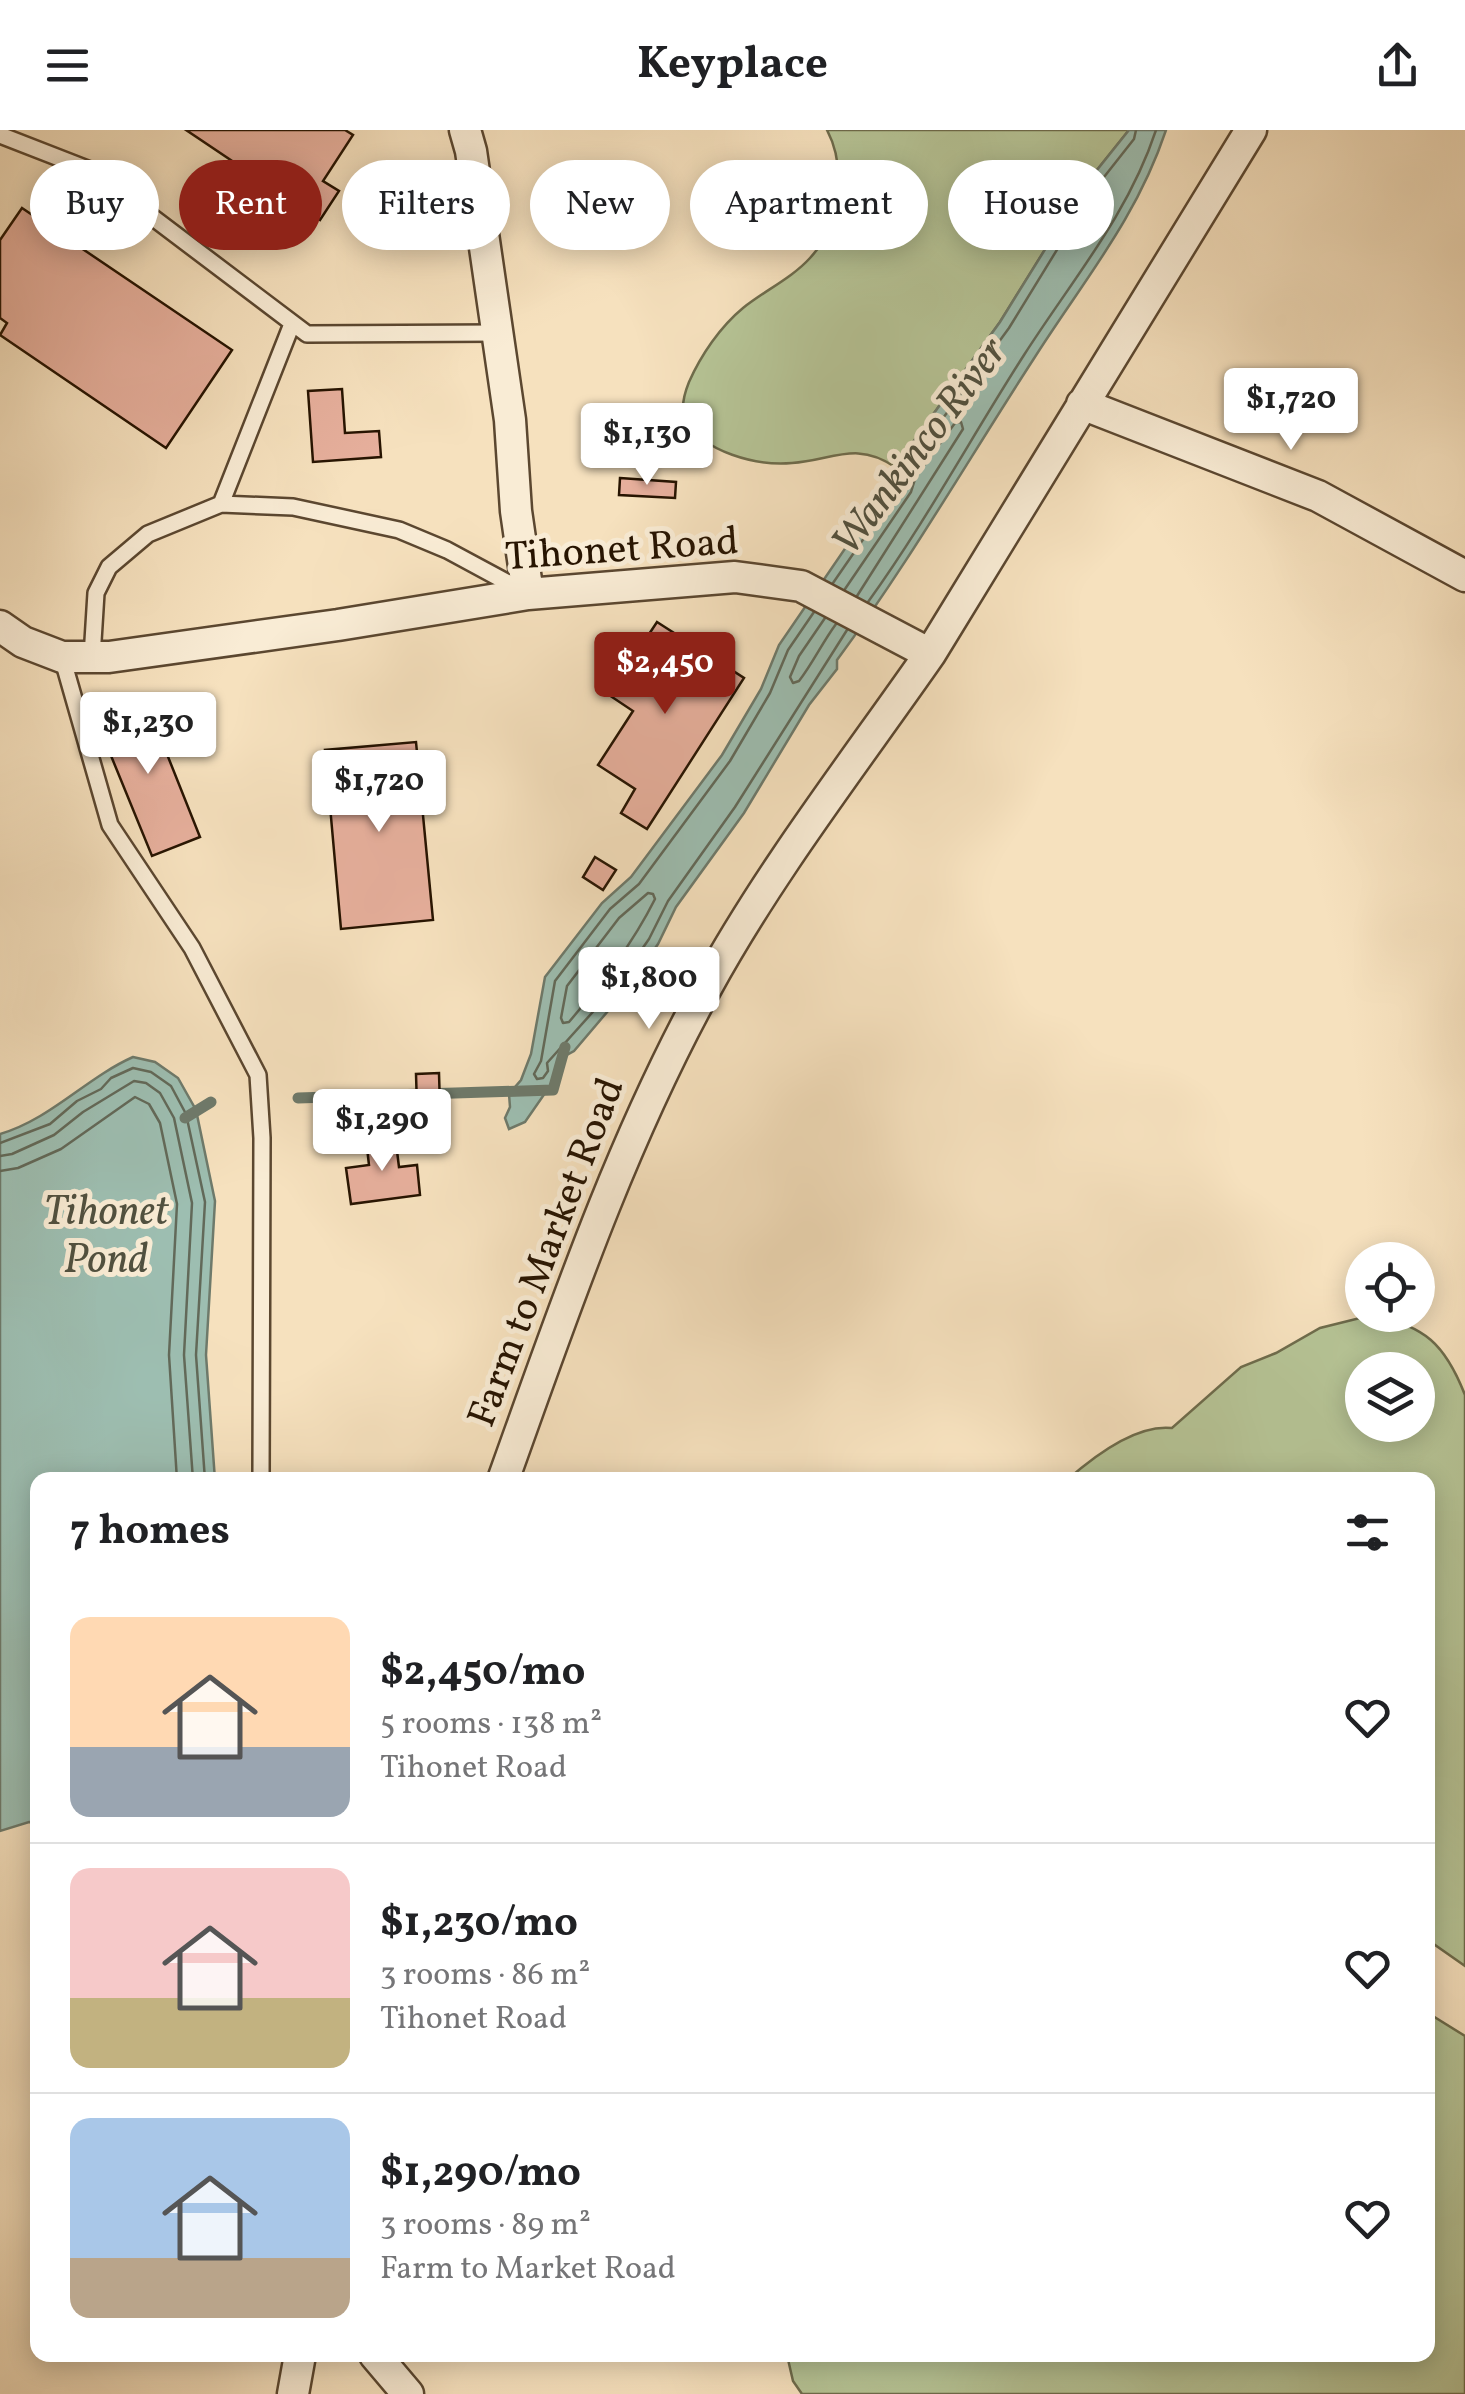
<!DOCTYPE html>
<meta charset="utf-8">
<style>
:root{--surface:#fff;--page:#f2f2f2;--text:#202124;--muted:#757577;--line:#e0e0e0;--accent:#8f2418}
body{margin:0;font-family:Vollkorn,serif;background:var(--page);color:var(--text);height:100vh;display:flex;flex-direction:column;font-size:38px;white-space:nowrap}
*{box-sizing:border-box;margin:0}
p{font-size:32px;color:var(--muted)}
.icon{flex:none;width:55px;height:55px;fill:none;stroke:currentColor;stroke-width:2;stroke-linecap:round;stroke-linejoin:round}
.map{position:relative;flex:1;overflow:hidden}
.drawer{position:absolute;left:30px;top:1342px;width:1405px;height:890px;display:flex;flex-direction:column;background:var(--surface);border-radius:20px;box-shadow:0 5px 25px #0003}
.drawer>*{flex:none}
.hud{position:absolute;left:30px;top:30px;width:1405px;height:90px;display:flex;gap:20px}
.controls{position:absolute;left:1345px;top:1112px;display:grid;gap:20px}
.controls a{display:grid;place-items:center;width:90px;height:90px;border-radius:50%;background:var(--surface);box-shadow:0 5px 25px #0003;font-size:50px}
.price{position:absolute;translate:-50% -85px;padding:0 22px;border-radius:10px;background:#fff;color:#222;font-size:32px;line-height:65px;filter:drop-shadow(0 2px 5px #0008)}
.price::after{content:'';position:absolute;left:50%;top:60px;width:30px;height:22px;margin-left:-15px;background:inherit;clip-path:polygon(0 0,100% 0,50% 100%)}
.price.active{background:var(--accent);color:#fff}
ul{padding:0;list-style:none}
li{display:flex;align-items:center;gap:30px;height:250px;padding:0 40px}
li+li{border-top:2px solid var(--line)}
li span{display:grid;place-items:center;flex:none;width:280px;height:200px;border-radius:20px;color:#555}
li>.icon{margin-inline-start:auto}
span .icon{width:120px;height:120px;fill:#fffc;stroke-width:1}
li b{font-size:42px}
h2{display:flex;justify-content:space-between;align-items:center;height:120px;padding:0 40px;font-size:42px}
.pill{padding:0 35px;border-radius:45px;background:var(--surface);box-shadow:0 5px 25px #0003;font-size:35px;line-height:90px}
.pill.active{background:var(--accent);color:#fff}
header{display:flex;justify-content:space-between;align-items:center;height:130px;padding:0 40px;background:var(--surface);font-size:45px;font-weight:700}
.map>svg:first-child{display:block}
.green{fill:#b6c496;stroke:#6e6c4c;stroke-width:2.5;fill-rule:evenodd}
.water{fill:#9dbeb1;stroke:#6e7a6b;stroke-width:2.5}
.lines{fill:none;stroke-linecap:round;stroke-linejoin:round}
.shore{stroke:#626959;stroke-width:2.5}
.stream{stroke:#6e7a6b;stroke-width:11}
.building{fill:#e6af9c;stroke:#271401;stroke-width:2.5}
.lane-casing{stroke:#5b4730;stroke-width:20}
.street-casing{stroke:#5b4730;stroke-width:35}
.lane{stroke:#f9ecd5;stroke-width:15}
.street{stroke:#f9ecd5;stroke-width:30}
.labels{text-anchor:middle;dominant-baseline:central;stroke-width:10;stroke-linejoin:round;paint-order:stroke}
.street-label{font-size:40px;fill:#271401;stroke:#f9ecd5}
.water-label{font-size:42px;font-style:italic;fill:#50503f;stroke:#f9ecd5}
</style>
<header><svg class="icon" aria-label="menu" viewBox="0 0 24 24"><path d="M4 6h16M4 12h16M4 18h16"/></svg>Keyplace<svg class="icon" aria-label="share" viewBox="0 0 24 24"><path d="M12 15V3M7 8l5-5 5 5M5 13v7h14v-7"/></svg></header>
<div class="map">
<svg width="1465" height="2264" viewBox="0 0 1465 2264">
<rect width="100%" height="100%" fill="#f6e1be"/>
<filter id="stains"><feTurbulence type="fractalNoise" baseFrequency=".002" numOctaves="4"/><feColorMatrix values="0 0 0 0 .2 0 0 0 0 .09 0 0 0 0 .02 0 0 0 .5 -.17"/></filter>
<radialGradient id="worn" r=".72"><stop offset=".6" stop-color="#630" stop-opacity="0"/><stop offset="1" stop-color="#630" stop-opacity=".3"/></radialGradient>
<!-- green -->
<path class="green" d="M827 0H1129L1085 55 1000 192 895 337C856 310 831 331 792 333 758 336 702 323 685 288 680 277 685 262 689 252 701 225 720 197 743 178 764 161 792 148 810 128 840 96 847 38 827 0Z
M1372 1185C1425 1196 1445 1214 1465 1265V1836L1428 1810V1350H1067C1093 1327 1136 1294 1172 1298L1241 1237 1276 1223 1320 1198ZM1418 1240V1295H1362V1240Z
M1428 1883 1465 1906V2264H802L793 2251 787 2225H1428Z"/>
<!-- water -->
<path class="water" d="M1129 0H1166C1136 90 1083 151 1033 230 968 330 908 434 837 530V539L809 575 744 683 676 777 658 814 625 861 574 921 565 926 558 937 559 943 525 992 509 999 505 988 510 977 509 964 521 950 531 924 545 847 602 773 631 747 722 625 761 559 779 515 892 350 895 337 1000 192 1085 55Z
M133 927 155 932 178 948 196 980 215 1071 206 1225 215 1350H38L37 1693 29 1692 0 1701V1004C51 989 86 948 133 927Z"/>
<g class="lines">
<!-- shore -->
<path class="shore" d="M833 453 900 356 905 340 1009 198 1093 61 1134 9 1136 0
M845 459 911 362 916 346 955 293 961 292 963 299 857 466
M868 472C925 393 972 306 1024 225 1072 150 1128 85 1156 0
M814 482 788 520 770 563 730 631 639 754 610 779 555 851 541 931 534 944 537 949 543 948 548 941 547 933 617 855 649 809 668 771 735 677 847 500
M825 488 799 526 790 547 793 553 799 551C813 533 822 513 836 494
M648 763 653 764 655 769C632 815 602 853 569 892L563 893 561 888 567 856 619 788Z
M0 1013 50 994 77 971 101 959 111 948 133 938 151 942 171 956 186 984 205 1072 196 1225 205 1350
M0 1026 12 1024 54 1005 83 982 134 951 146 953 160 963 174 988 192 1073 184 1225 193 1350
M0 1041 18 1038 61 1019 135 967 149 974 160 993 177 1074 169 1225 177 1350"/>
<!-- stream -->
<path class="stream" d="M298 968 553 960 565 917
M185 988 211 972"/>
</g>
<!-- building -->
<path class="building" d="M186 0H345L353 5 323 51 339 61 320 90Z
M22 78 232 220 166 318 0 205 7 193 0 188V110Z
M342 259 345 303 379 301 381 327 313 332 308 261Z
M620 348 676 352 675 368 619 365Z
M657 492 744 548 647 699 621 683 635 659 598 635 633 581 609 565Z
M145 569 200 707 152 726 96 589Z
M416 612 433 790 341 799 325 620Z
M595 727 616 740 603 760 583 747Z
M439 943 440 977H417L416 944Z
M395 1005 399 1037 417 1035 420 1065 351 1074 346 1038 369 1035 366 1009Z"/>
<g class="lines">
<defs>
<path id="lane" d="M0 5 90 40 307 204 498 203
M221 374 292 194
M62 527 110 695 192 818 258 945 262 1008 261 1350
M92 527 96 463 109 437 148 404 221 374 293 377 399 400 447 420 525 462"/>
<path id="street" d="M465 0 471 21 510 290 516 381 528 464
M1082 274 1318 366 1465 446
M0 496 23 512 62 527H109L338 495 528 464 735 447 801 456 930 524 1251 0
M503 1350C563 1183 620 1014 706 858 770 741 854 633 930 524
M375 2225 408 2264
M293 2264 300 2225"/>
</defs>
<!-- lane casing -->
<use href="#lane" class="lane-casing"/>
<!-- street casing -->
<use href="#street" class="street-casing"/>
<!-- lane -->
<use href="#lane" class="lane"/>
<!-- street -->
<use href="#street" class="street"/>
</g>
<g class="labels">
<!-- street labels -->
<g class="street-label">
<text transform="translate(622 421) rotate(-4)">Tihonet Road</text>
<text transform="translate(548 1123) rotate(-69)">Farm to Market Road</text>
</g>
<!-- water labels -->
<g class="water-label">
<text transform="translate(921 318) rotate(-53)">Wankinco River</text>
<text x="106" y="1083">Tihonet<tspan x="106" dy="48">Pond</tspan></text>
</g>
</g>
<rect width="100%" height="100%" filter="url(#stains)"/>
<rect width="100%" height="100%" fill="url(#worn)"/>
</svg>
<div class="controls">
<a><svg class="icon" aria-label="locate" viewBox="0 0 24 24"><circle cx="12" cy="12" r="6"/><path d="M12 2v4M12 18v4M2 12h4M18 12h4"/></svg></a>
<a><svg class="icon" aria-label="layers" viewBox="0 0 24 24"><path d="M12 4l9 5-9 5-9-5zM3 14l9 5 9-5"/></svg></a>
</div>
<b class="price" style="left:1291px;top:323px">$1,720</b>
<b class="price" style="left:647px;top:358px">$1,130</b>
<b class="price active" style="left:665px;top:587px">$2,450</b>
<b class="price" style="left:148px;top:647px">$1,230</b>
<b class="price" style="left:379px;top:705px">$1,720</b>
<b class="price" style="left:649px;top:902px">$1,800</b>
<b class="price" style="left:382px;top:1044px">$1,290</b>
<div class="hud">
<a class="pill">Buy</a>
<a class="pill active">Rent</a>
<a class="pill">Filters</a>
<a class="pill">New</a>
<a class="pill">Apartment</a>
<a class="pill">House</a>
</div>
<section class="drawer">
<h2>7 homes<svg class="icon" aria-label="filters" viewBox="0 0 24 24"><path d="M4 7h16M4 17h16"/><circle cx="9" cy="7" r="2"/><circle cx="15" cy="17" r="2"/></svg></h2>
<ul>
<li><span style="background:linear-gradient(#ffd9b3 65%,#9aa5b1 0)"><svg class="icon" aria-label="home" viewBox="0 0 24 24"><path d="M3 11l9-7 9 7M6 9v11h12V9"/></svg></span><div><b>$2,450/mo</b><p>5 rooms · 138 m²</p><p>Tihonet Road</p></div><svg class="icon" aria-label="heart" viewBox="0 0 24 24"><path d="M12 20l-8-8c-3-5 5-10 8-4 3-6 11-1 8 4z"/></svg></li>
<li><span style="background:linear-gradient(#f6c9c9 65%,#c2b280 0)"><svg class="icon" aria-label="home" viewBox="0 0 24 24"><path d="M3 11l9-7 9 7M6 9v11h12V9"/></svg></span><div><b>$1,230/mo</b><p>3 rooms · 86 m²</p><p>Tihonet Road</p></div><svg class="icon" aria-label="heart" viewBox="0 0 24 24"><path d="M12 20l-8-8c-3-5 5-10 8-4 3-6 11-1 8 4z"/></svg></li>
<li><span style="background:linear-gradient(#a9c7e8 70%,#b9a48a 0)"><svg class="icon" aria-label="home" viewBox="0 0 24 24"><path d="M3 11l9-7 9 7M6 9v11h12V9"/></svg></span><div><b>$1,290/mo</b><p>3 rooms · 89 m²</p><p>Farm to Market Road</p></div><svg class="icon" aria-label="heart" viewBox="0 0 24 24"><path d="M12 20l-8-8c-3-5 5-10 8-4 3-6 11-1 8 4z"/></svg></li>
</ul>
</section>
</div>
